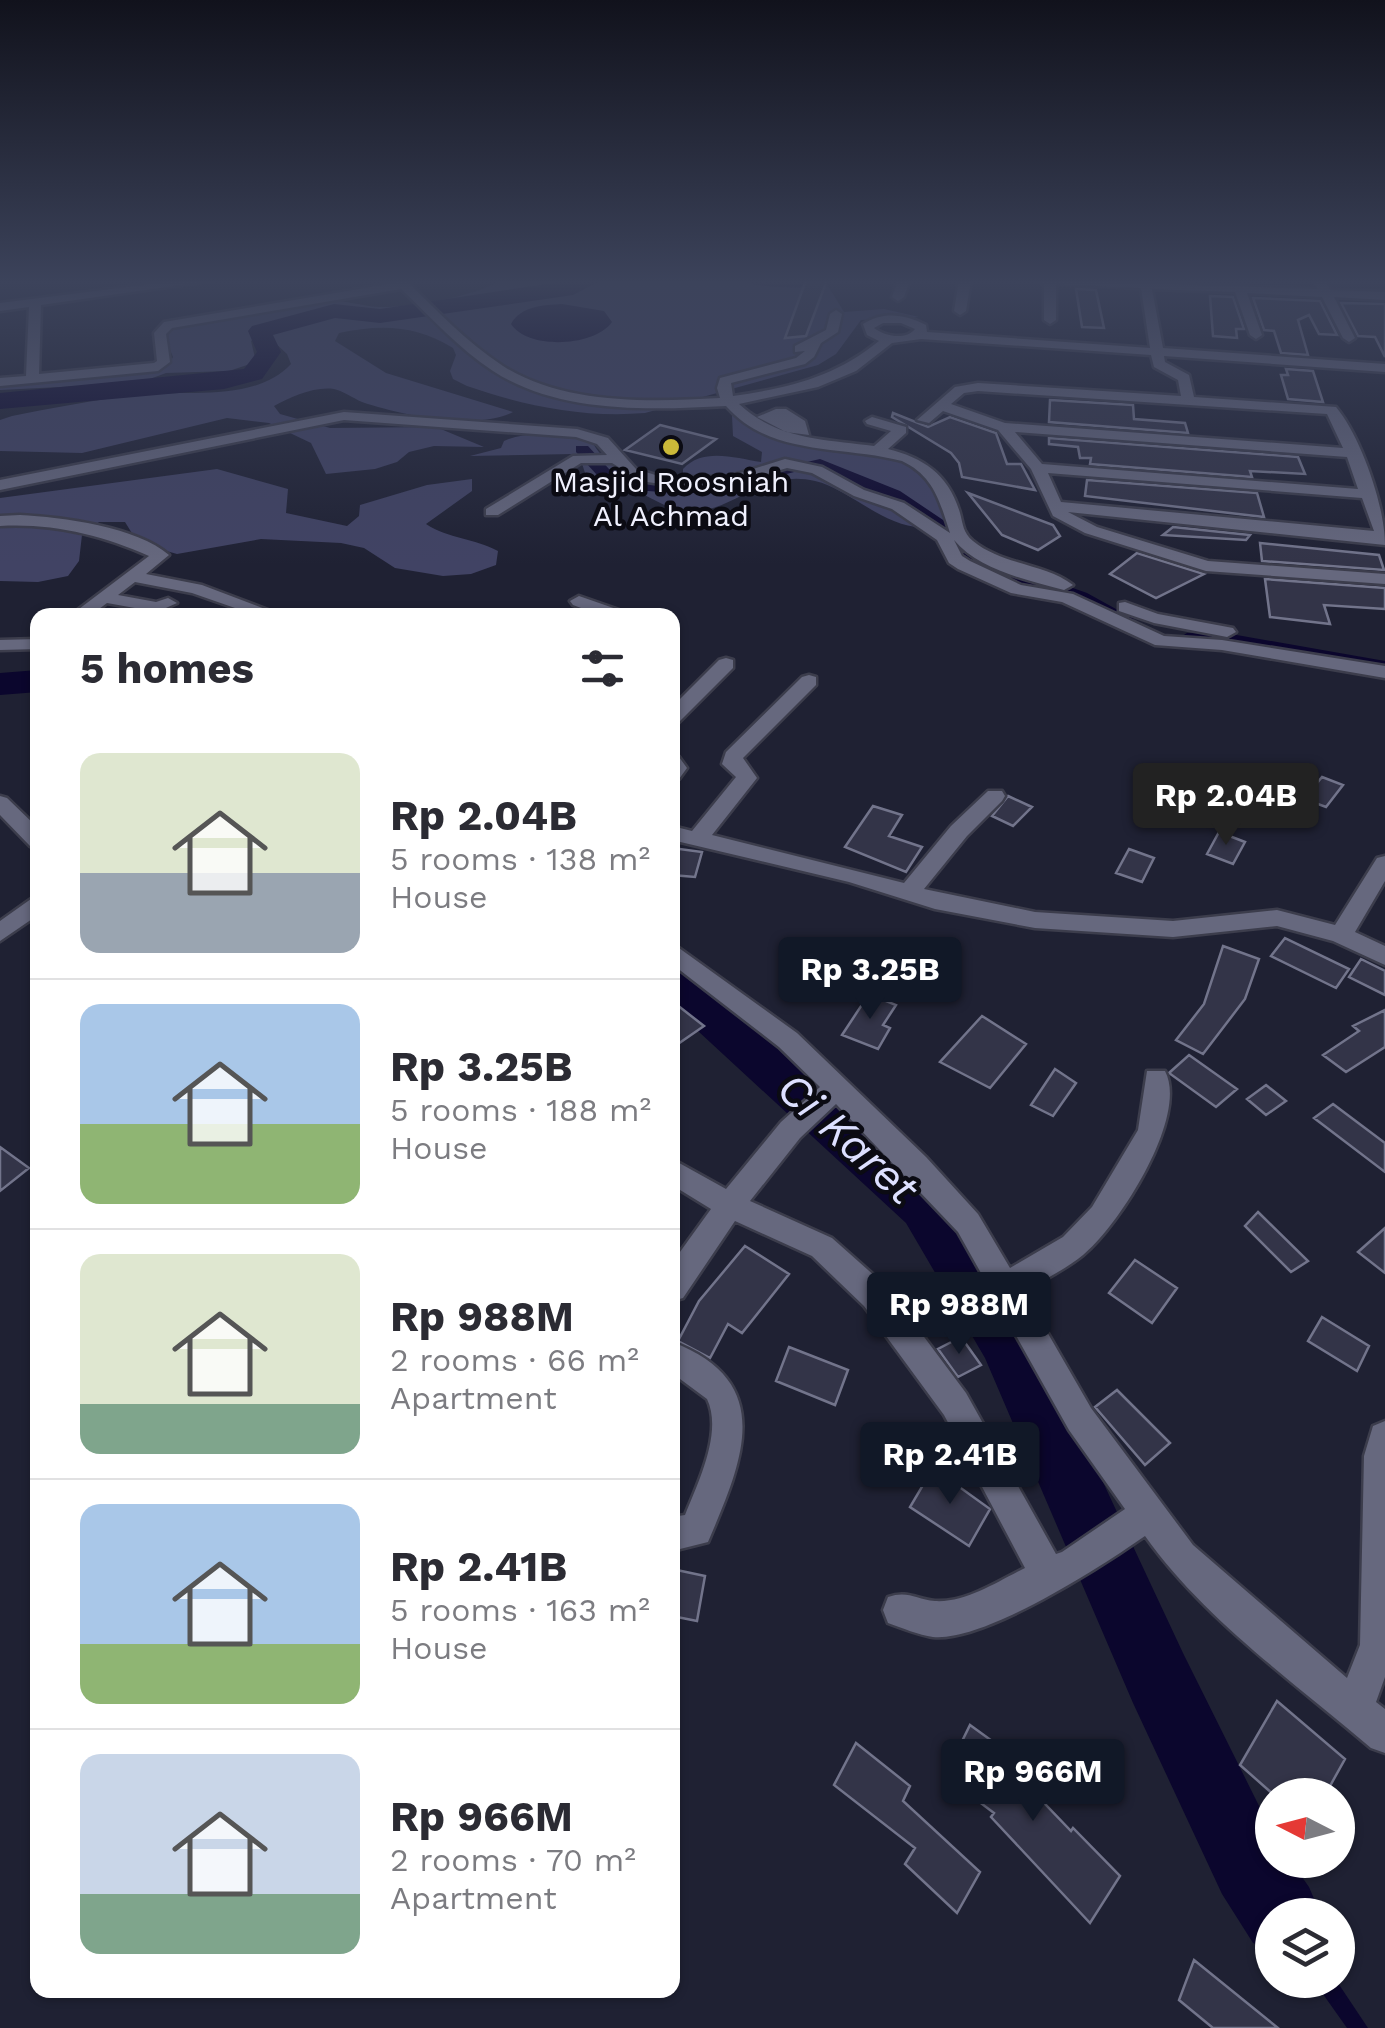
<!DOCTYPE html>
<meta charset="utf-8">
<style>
:root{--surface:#fff;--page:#f2f2f3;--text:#2b2b33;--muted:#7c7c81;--line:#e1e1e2;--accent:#111827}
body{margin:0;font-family:"Work Sans",sans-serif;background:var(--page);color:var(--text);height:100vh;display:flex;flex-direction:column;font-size:38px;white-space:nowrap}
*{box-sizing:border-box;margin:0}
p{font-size:32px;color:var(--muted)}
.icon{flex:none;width:55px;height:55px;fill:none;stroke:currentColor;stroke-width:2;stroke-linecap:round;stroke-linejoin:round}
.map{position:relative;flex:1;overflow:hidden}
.details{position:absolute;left:30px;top:608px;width:650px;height:1390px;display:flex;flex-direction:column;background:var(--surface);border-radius:20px;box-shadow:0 2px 8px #0004}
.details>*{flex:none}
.needle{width:65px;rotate:276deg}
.tools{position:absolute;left:1255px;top:1778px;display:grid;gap:20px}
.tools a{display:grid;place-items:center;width:100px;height:100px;border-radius:50%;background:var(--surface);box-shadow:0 2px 8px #0004;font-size:50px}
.price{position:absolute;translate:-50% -85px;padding:0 22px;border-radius:10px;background:var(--accent);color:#fff;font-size:32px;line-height:65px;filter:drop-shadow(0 2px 5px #0008)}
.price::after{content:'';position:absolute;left:50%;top:60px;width:30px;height:22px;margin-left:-15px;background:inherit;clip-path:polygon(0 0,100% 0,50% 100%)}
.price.active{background:#222;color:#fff}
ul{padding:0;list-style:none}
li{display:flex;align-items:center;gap:30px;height:250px;padding:0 50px}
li+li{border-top:2px solid var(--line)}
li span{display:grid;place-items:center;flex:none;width:280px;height:200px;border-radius:20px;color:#555}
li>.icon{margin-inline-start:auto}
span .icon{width:120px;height:120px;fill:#fffc;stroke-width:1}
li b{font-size:42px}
h2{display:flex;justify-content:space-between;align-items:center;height:120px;padding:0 50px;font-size:42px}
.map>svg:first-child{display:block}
.green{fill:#414364}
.water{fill:#0b062d}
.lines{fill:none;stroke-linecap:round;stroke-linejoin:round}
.canal{fill:#0b062d;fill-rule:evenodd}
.river{fill:#0b062d;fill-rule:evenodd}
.building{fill:#333448;stroke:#72748b;stroke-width:2.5}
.minor-casing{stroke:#3c3d4c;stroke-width:5}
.minor{fill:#66687e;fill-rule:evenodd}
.poi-dot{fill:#cbb939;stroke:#0b0b13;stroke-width:4}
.labels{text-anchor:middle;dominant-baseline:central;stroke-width:9;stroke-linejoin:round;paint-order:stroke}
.far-poi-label{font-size:30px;fill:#eff0fd;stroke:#0b0b13}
.near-water-label{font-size:45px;font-style:italic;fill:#dde0ff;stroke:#0b0b13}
</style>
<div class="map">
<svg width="1385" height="2028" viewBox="0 0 1385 2028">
<rect width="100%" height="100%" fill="#1f2133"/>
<!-- green -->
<path class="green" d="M500 280 825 281 844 312 884 309 919 317 861 320 836 354 818 365 645 413C583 418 525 406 467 386L453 379 450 371 456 355 453 348C416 325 381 324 339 333L335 341 386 373 513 412C477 431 400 415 362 402 353 398 343 391 334 389 315 386 290 397 274 406L280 414 330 428 436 427 484 447 434 446 409 452 397 462 375 469 326 474 311 443 269 423 227 418 82 453 0 451V420L12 416C52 408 94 400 135 395 184 389 253 404 291 364L287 354 272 340V335H259L251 341 256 362 229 371 166 373 139 383 0 390V383L170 362 173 357 163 333 171 327 326 300C345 300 361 306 379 307 406 308 480 296 500 280Z
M752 411 755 420 786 434 842 443 802 446C868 453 922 446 947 520 901 547 854 489 815 481 762 469 735 511 691 512 671 512 645 494 629 487 615 481 599 478 585 473L580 457 572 454 470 456 501 448 504 441C529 429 566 435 592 442 614 479 644 477 683 479V469C703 447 735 458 761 462L762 452 733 436 732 416Z
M217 469 288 489 286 513 347 526 359 516 360 505 427 485 472 479V491L426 524C449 539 474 538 498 551L496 565 471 574 443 576 395 568 364 548 341 543 261 539 177 554 138 543 125 522H99L82 535 79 561 68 576 38 582 0 581V498Z"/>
<!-- water -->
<path class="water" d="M562 304 604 311 612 322C594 347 528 350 511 324 521 306 543 305 562 304Z
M1221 1839 1256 1862 1292 1915H1272V1923Z
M1313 1980H1336L1368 2028H1347Z"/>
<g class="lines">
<!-- canal -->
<path class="canal" d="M576 446H588L609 469 638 480 674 483H714L820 459 900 491 952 526 981 555 972 560 888 499 813 467 714 493H674L635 490 597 475 576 452Z
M1016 568 1087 593 1134 619 1131 623C1120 625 1029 585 1009 578V570Z
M1187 633 1231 634 1385 661V673L1231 646 1180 643 1177 639Z"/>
<!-- river -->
<path class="river" d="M573 280H602L573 295 380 323 335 318 273 335 281 352 262 379 224 389 0 409V393L244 369 257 352 248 331 252 326 334 304 380 309Z
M744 280H838C826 290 756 290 744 280Z
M38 670V692L0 695V673Z
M672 962 688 967 944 1191 1028 1322 1183 1653 1272 1832V1860H1290L1309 1887 1321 1915H1272V1951L1253 1943 1222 1894 1133 1703 985 1358 906 1223 672 1007Z"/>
</g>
<!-- building -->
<path class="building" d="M806 280H827L806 336 785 338Z
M1076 289 1096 290 1104 328 1082 327Z
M1210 296 1233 297 1244 329H1236L1237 338 1213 336Z
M1253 298 1320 301 1337 335 1319 334 1309 315 1298 320 1308 355 1281 353 1274 331 1264 330Z
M1341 303 1385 304V357L1375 337 1358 336Z
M1286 369 1313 371 1323 402 1288 399 1281 375H1288Z
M1050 400 1133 405 1134 419 1185 423 1188 433 1049 422Z
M893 413 928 427 950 417 996 433 1007 464H1021L1035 490 962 477 959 463 951 453 892 417Z
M660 425 716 439 682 464 625 450Z
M1049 438 1298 457 1305 474 1250 471 1252 477 1090 464 1091 458H1080L1078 447 1049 444Z
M1087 480 1257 493 1264 517 1085 496Z
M968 493 1053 525 1060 536 1038 550 1002 535Z
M1173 527 1250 535 1246 540 1163 535Z
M1260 543 1379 555 1384 570 1262 561Z
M1137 553 1204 574 1156 598 1110 574Z
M1265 579 1385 588V609L1324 605 1330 624 1270 617Z
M1322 777 1343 785 1326 807 1304 799Z
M1008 796 1032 807 1013 826 992 816Z
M873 806 902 815 889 836 922 847 906 872 845 847Z
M1219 832 1245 842 1233 864 1207 854Z
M672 848 702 852 695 877 672 875Z
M1129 849 1154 858 1142 882 1116 873Z
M1285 938 1349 969 1336 988 1271 956Z
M1223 946 1259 959 1245 999 1203 1054 1176 1040 1204 1004Z
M1361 959 1385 971V995L1349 977Z
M869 994 896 1005 883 1025 890 1028 878 1049 842 1035Z
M672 1001 704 1026 672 1048Z
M1385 1010V1047L1346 1072 1323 1055 1359 1031 1353 1026Z
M982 1016 1026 1044 990 1088 940 1062Z
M1189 1055 1237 1089 1216 1107 1169 1073Z
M1055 1069 1076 1083 1053 1116 1031 1105Z
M1266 1085 1286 1101 1266 1115 1247 1099Z
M1333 1104 1385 1143V1172L1314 1118Z
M0 1147 29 1168 0 1191Z
M1258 1212 1308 1261 1291 1272 1245 1226Z
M1385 1228V1273L1358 1252Z
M745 1246 789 1274 742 1333 728 1324 710 1358 678 1341 699 1301Z
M1135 1260 1177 1288 1152 1323 1109 1293Z
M1322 1317 1369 1346 1357 1371 1308 1341Z
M961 1337 981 1365 958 1377 938 1349Z
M789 1347 848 1370 835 1405 776 1381Z
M1117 1390 1170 1443 1145 1465 1095 1407Z
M933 1468 990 1509 969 1546 910 1507Z
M672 1569 705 1576 697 1621 672 1616Z
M1277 1701 1345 1759 1325 1795H1274L1240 1765Z
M970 1725 1003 1749 1000 1757 1071 1831 1073 1828 1120 1876 1090 1923 991 1817 994 1813 945 1776Z
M856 1743 910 1786 903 1801 980 1872 957 1913 905 1864 915 1848 834 1785Z
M1194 1960 1278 2028H1213L1179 2000Z"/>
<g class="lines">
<defs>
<path id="minor" d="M183 280H215L41 305 39 374 154 363 157 361 154 333 164 322 395 283 392 280H405C436 309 466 342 503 366 565 405 650 402 720 398L717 388 720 378 796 358 805 351 795 352V346L826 330 830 314 836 310 842 314 838 332 821 343 814 357 805 364 731 383 733 396C789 388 835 377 879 341L867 335 863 324C883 311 905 314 926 325L927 332 1150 348 1141 288 1056 284V320L1050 324 1044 320V284L1036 280 1318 289 1313 280H1325L1330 290 1385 292V300L1334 297 1355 338 1349 342 1343 338 1322 297 1247 293 1262 335 1256 339 1250 335 1235 292 1152 289 1163 348 1385 364V372L1164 356 1165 362 1189 375 1194 397 1336 407C1361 437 1385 506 1385 545L1068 512 1097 527 1208 561 1385 574V584L1206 571 1085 533 1053 516 1031 469 998 430 943 411 929 423 917 420 955 387 978 383 1181 396 1178 380 1154 367 1151 355 921 339 892 343 856 371 818 387 739 404C778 440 823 439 874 446L891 431 867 424 865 421 872 417 906 427V433L888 449C924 458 949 475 960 513 963 524 963 533 973 541 1002 565 1047 564 1073 585L1064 590C1027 580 979 570 954 540L962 556 970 561 1021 585 1073 594 1164 636 1222 640 1385 666V678L1222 650 1155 645 1062 602 1011 593 958 569 949 563 937 540 892 509 854 496 812 473 787 468 731 485 687 488 641 481 612 463H581L498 515H486V509L573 456 607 455 597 444 576 437 344 420 0 490V480L344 412 577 429 608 438 636 469 665 478 731 476 785 459 822 467 864 490 904 503 950 533C940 502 934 476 902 461 841 445 771 457 726 406 650 410 559 414 493 371 458 348 431 317 401 289L172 328 166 334 170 362 158 371 0 386V378L26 376 29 307 0 311V303ZM883 323H901L915 329C906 340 886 337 874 328ZM978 391 1327 414 1343 448 1005 423 951 404 964 393ZM1015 432 1347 457 1358 489 1042 464ZM1048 473 1362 498 1374 531 1061 502Z
M898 280H910L904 297 898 301 892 297Z
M959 280H971L966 311 960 315 954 311Z
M776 409H786L805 421 809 435 786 432 757 417Z
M20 515C62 517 137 527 169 555L146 574 202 585 281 615H255L192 593 135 582 118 595 156 602 168 598 177 603 157 612 107 603 91 615H71L149 556C102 535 52 523 0 526V516Z
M579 596 622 611 625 615H600L573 605 570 601Z
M1125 602 1158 614 1233 628 1236 632 1227 637 1154 623 1119 611V603Z
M38 639V649L0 650V640Z
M726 658 733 660V668L679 722 672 724V707L719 660Z
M809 675 816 677V685L743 758 757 778 712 835 904 883 951 826 988 791H1002L1005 796 1002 801 967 836 924 889 1035 912 1173 921 1277 910 1335 925 1377 858 1385 856V881L1355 932 1385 946V965L1333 941 1277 926 1173 937 1035 928 935 909 849 882 672 840V826L692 831 736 777 722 764 726 752 802 677Z
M672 755 679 757 687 768 679 779 672 781Z
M0 796 7 798 38 828V848L30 846 0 815Z
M38 894V915L0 941V921Z
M672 943 797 1033 926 1157 978 1214 1010 1268 1063 1237 1092 1207 1138 1130 1147 1071H1165C1189 1116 1119 1226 1083 1255 1066 1269 1043 1280 1024 1292L1091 1408 1193 1545 1347 1678 1360 1645 1364 1456 1373 1426 1385 1421V1677L1376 1702 1385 1709V1753L1371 1748C1294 1682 1204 1619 1145 1536 1102 1566 985 1642 933 1637 919 1635 902 1628 888 1623L883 1610 888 1597C907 1590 916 1599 935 1601 966 1603 998 1581 1025 1568L944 1415 864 1306 812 1256 735 1221 683 1298 672 1301V1263L711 1209 672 1185V1159L726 1189 781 1122 820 1087 779 1047 672 964ZM836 1104 958 1232 1069 1430 1125 1509 1062 1552 1056 1554 966 1393 886 1286 832 1238 750 1201 800 1138Z
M672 1342C778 1382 742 1462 708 1542L672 1551V1517L685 1515C698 1483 723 1432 707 1399L672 1373Z"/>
</defs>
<!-- minor casing -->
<use href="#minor" class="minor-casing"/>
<!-- minor -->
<use href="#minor" class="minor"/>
</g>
<!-- sky -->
<linearGradient id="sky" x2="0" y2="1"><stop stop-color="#11121c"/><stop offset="0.5" stop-color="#3c435b"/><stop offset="1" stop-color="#3c435b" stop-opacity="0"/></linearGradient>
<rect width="1385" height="564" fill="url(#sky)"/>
<!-- markers -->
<circle class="poi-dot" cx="671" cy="447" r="10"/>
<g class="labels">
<!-- far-poi labels -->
<g class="far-poi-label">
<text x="671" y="481">Masjid Roosniah<tspan x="671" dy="34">Al Achmad</tspan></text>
</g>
<!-- near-water labels -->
<g class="near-water-label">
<text transform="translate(848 1138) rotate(42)">Ci Karet</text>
</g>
</g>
</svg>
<div class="tools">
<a><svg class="needle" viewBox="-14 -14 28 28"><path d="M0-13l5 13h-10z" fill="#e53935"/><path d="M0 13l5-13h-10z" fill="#7c7c81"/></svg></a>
<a><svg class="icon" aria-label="layers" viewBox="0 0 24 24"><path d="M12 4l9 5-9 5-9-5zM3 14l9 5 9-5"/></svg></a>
</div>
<b class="price active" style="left:1226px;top:848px">Rp 2.04B</b>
<b class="price" style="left:870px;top:1022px">Rp 3.25B</b>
<b class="price" style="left:959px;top:1357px">Rp 988M</b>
<b class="price" style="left:950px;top:1507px">Rp 2.41B</b>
<b class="price" style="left:1033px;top:1824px">Rp 966M</b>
<section class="details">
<h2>5 homes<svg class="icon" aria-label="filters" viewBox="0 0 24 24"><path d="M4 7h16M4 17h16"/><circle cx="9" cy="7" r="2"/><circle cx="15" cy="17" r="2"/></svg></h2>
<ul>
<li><span style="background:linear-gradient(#dfe7d0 60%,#9aa5b1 0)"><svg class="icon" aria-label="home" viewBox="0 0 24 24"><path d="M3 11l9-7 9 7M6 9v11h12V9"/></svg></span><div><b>Rp 2.04B</b><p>5 rooms · 138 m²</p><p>House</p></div></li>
<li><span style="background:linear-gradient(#a9c7e8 60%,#8fb573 0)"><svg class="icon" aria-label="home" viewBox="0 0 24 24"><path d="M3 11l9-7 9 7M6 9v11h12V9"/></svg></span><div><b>Rp 3.25B</b><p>5 rooms · 188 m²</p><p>House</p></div></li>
<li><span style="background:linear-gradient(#dfe7d0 75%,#7fa58c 0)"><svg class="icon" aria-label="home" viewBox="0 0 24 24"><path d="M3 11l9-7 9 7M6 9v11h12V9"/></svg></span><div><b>Rp 988M</b><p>2 rooms · 66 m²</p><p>Apartment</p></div></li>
<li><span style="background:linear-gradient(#a9c7e8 70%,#8fb573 0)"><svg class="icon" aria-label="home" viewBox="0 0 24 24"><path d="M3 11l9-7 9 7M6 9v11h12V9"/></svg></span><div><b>Rp 2.41B</b><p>5 rooms · 163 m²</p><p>House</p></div></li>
<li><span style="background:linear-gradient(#c9d6e8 70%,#7fa58c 0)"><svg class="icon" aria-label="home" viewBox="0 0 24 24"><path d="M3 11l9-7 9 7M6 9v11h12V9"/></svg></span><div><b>Rp 966M</b><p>2 rooms · 70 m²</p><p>Apartment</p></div></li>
</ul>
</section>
</div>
